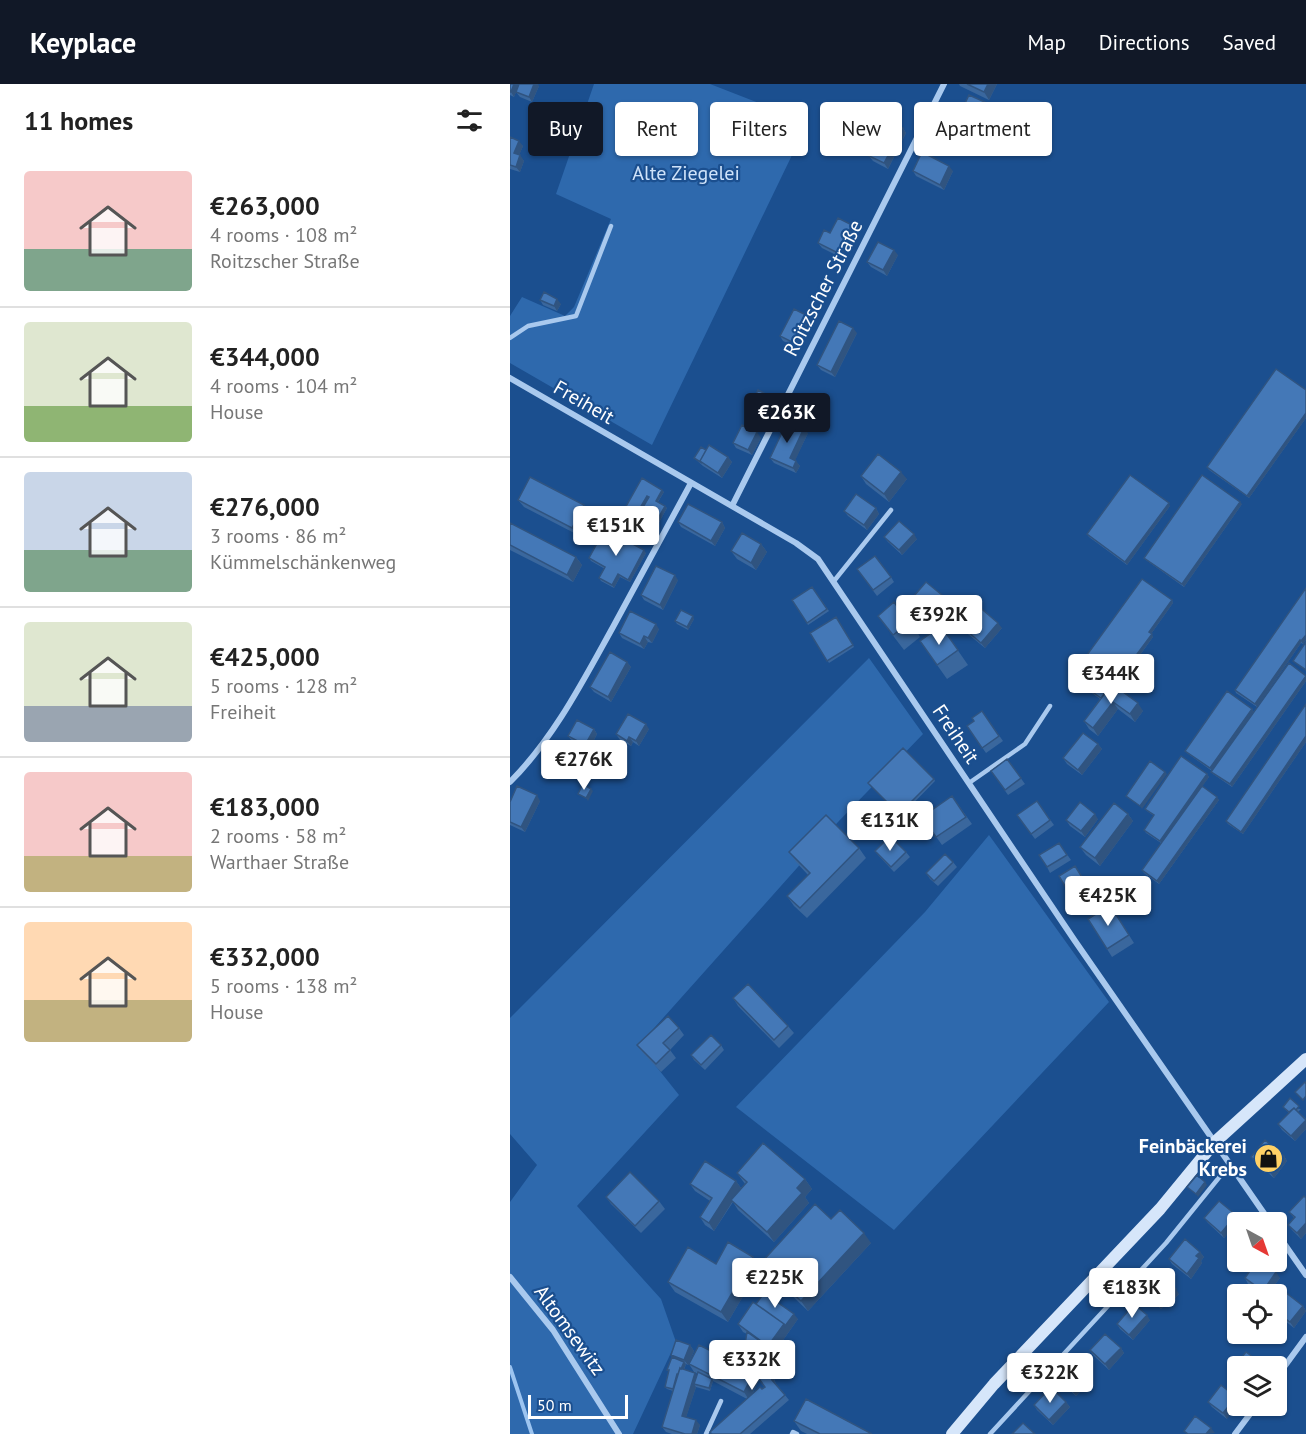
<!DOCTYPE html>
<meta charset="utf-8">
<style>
:root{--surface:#fff;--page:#f6f6f6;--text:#222;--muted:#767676;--line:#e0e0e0;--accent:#111827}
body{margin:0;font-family:"PT Sans",sans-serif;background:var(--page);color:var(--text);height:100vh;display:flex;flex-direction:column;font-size:22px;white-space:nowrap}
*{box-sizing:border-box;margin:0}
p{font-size:20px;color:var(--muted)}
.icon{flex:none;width:33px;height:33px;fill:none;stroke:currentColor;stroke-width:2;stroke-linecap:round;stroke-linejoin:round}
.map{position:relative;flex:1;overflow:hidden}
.sheet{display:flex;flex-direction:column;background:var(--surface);width:510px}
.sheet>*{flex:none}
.hud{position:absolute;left:18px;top:18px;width:570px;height:54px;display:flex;gap:12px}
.needle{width:39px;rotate:140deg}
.buttons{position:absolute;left:717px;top:1128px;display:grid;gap:12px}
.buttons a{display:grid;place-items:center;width:60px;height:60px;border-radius:6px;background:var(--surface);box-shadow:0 2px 4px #0004;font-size:30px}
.scale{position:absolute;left:18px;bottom:15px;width:100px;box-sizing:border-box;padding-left:6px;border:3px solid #fff;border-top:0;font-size:16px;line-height:21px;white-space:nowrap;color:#fff;-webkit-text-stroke:4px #1b4f8f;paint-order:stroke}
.price{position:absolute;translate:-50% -51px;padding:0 14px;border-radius:6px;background:#fff;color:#222;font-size:20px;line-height:39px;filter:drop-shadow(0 2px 3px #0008)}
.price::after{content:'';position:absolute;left:50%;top:36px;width:18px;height:14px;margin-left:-9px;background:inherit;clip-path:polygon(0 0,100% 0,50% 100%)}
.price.selected{background:var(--accent);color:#fff}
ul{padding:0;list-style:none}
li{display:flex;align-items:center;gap:18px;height:150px;padding:0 24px}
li+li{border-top:2px solid var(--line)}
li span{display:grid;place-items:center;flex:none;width:168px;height:120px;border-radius:6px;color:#555}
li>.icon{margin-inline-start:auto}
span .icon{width:72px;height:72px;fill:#fffc;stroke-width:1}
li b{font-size:26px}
h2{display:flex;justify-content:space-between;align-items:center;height:72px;padding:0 24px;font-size:26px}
.chip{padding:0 21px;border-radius:6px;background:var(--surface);box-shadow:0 2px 4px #0004;font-size:21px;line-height:54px}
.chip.selected{background:var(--accent);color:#fff}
header{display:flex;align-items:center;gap:36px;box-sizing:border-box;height:84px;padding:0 30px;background:var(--accent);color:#fff}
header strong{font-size:28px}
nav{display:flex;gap:33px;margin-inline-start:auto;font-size:21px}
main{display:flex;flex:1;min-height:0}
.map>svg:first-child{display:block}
.green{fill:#2e69ad}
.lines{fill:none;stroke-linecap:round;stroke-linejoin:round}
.stream{stroke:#9cc4f0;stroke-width:4}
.lane{stroke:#a9c9ee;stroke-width:4.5}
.street{stroke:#a9c9ee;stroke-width:6}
.secondary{stroke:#d6e6fa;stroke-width:12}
.wall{fill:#3a679d;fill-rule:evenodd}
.shaded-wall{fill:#305480}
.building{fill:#4478b7;stroke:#305480;stroke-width:1.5}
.labels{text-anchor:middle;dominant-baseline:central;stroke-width:4.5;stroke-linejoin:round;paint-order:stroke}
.park-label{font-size:20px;fill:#cfe3fa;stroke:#1b4f8f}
.street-label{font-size:20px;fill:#fff;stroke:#1b4f8f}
.poi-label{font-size:20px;font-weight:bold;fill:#fff;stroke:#1b4f8f;text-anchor:end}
</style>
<header>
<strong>Keyplace</strong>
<nav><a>Map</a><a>Directions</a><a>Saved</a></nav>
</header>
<main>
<section class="sheet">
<h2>11 homes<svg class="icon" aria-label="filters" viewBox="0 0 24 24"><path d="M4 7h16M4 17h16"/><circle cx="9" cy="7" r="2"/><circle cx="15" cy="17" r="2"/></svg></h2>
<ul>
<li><span style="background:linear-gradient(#f6c9c9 65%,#7fa58c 0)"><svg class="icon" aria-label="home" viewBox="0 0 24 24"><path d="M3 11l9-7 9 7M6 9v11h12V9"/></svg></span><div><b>€263,000</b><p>4 rooms · 108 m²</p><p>Roitzscher Straße</p></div></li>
<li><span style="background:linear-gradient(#dfe7d0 70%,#8fb573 0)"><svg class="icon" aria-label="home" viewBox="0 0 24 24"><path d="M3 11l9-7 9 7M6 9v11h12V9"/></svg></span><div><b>€344,000</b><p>4 rooms · 104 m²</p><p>House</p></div></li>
<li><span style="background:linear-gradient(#c9d6e8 65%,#7fa58c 0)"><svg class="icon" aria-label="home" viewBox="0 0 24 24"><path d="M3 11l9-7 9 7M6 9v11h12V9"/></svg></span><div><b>€276,000</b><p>3 rooms · 86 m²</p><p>Kümmelschänkenweg</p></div></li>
<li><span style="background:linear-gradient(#dfe7d0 70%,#9aa5b1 0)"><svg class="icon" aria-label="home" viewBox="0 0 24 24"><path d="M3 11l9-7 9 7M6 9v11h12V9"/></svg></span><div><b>€425,000</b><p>5 rooms · 128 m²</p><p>Freiheit</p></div></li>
<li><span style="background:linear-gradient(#f6c9c9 70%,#c2b280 0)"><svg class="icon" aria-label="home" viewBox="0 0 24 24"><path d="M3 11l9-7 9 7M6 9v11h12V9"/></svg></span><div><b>€183,000</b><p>2 rooms · 58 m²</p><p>Warthaer Straße</p></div></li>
<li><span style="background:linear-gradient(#ffd9b3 65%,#c2b280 0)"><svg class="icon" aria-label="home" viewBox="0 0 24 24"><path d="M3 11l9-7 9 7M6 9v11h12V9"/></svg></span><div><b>€332,000</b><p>5 rooms · 138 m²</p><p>House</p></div></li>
</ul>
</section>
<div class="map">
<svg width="796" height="1350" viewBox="0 0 796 1350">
<rect width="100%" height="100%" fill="#1b4f8f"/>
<!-- green -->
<path class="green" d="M84 0H200L298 38 142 361 0 279V232L12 213 55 232 64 223 101 135 46 110Z
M359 574 413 650 328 738 129 961 169 1011 67 1122 151 1215 166 1258 123 1350H0V1118L27 1081 0 1050V934Z
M479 751 599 918 384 1146 226 1023 415 828Z"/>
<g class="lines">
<!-- stream -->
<path class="stream" d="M0 1283 22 1350"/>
<!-- lane -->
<path class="lane" d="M0 254 18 242 66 232 101 142
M324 497 381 426
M459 699 515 660 540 622
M196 1350 211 1317
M282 1350 283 1348 287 1350
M480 1350 656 1159 720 1080"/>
<!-- street -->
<path class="street" d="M0 294 286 459 308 475 565 857 760 1138
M222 422 434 0
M0 698C44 654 73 597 103 543 129 495 155 447 181 399
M766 1148 796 1191
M0 1193 43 1246 109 1350
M766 1294 796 1253
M725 1350 746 1322"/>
<!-- secondary -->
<path class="secondary" d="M442 1350 484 1300 650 1125 705 1058 796 975"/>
</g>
<!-- wall -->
<path class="wall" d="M0 0 29 2 22 18 10 13 6 8 4 13 0 11Z
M449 0H487L479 16 450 2Z
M480 24 472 42 455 34 451 28Z
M393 44 396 49 378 85 363 77 359 72Z
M0 53 13 62 9 71 14 77 10 88 0 85Z
M403 87H443L434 106 406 92Z
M342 141 346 146 332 174 312 164 308 159 320 149Z
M388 171 377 192 361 183 357 178Z
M30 216 51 220 47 227 33 221Z
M302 237 288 264 273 257 270 252Z
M347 249 325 293 311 286 307 281Z
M796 306V334L739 414 699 386 697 383Z
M263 314 267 319 258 336 243 329 240 323Z
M298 349 285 376 290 382 286 389 264 379 260 374Z
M251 354 242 371 226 364 223 359Z
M196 366 218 373 222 378 212 394 193 382 184 374Z
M351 392 397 395 379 418 356 400Z
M132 394 154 408 148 418 157 424 137 460 120 451 119 450 118 451 107 444 105 442Z
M8 416 74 421 79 429 68 451 14 423Z
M732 420 674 503 636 476 634 474Z
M660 422 617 481 579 453 577 450Z
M366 424 369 430 357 446 338 432 334 427Z
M168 438H212L215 444 205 462 171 443Z
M0 439 66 473 72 481 63 498 0 466Z
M374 453 407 455 392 471 378 458Z
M251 460 257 468 246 486 227 475 221 467Z
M136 469 120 498 110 493 104 504 91 497 89 494 95 485 81 477 79 474Z
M347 485 381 493 384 498 367 512Z
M168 496 153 526 134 516 131 511Z
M302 503 319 527 298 541 282 516Z
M796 504V556L793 560 791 559 747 623 726 609 725 606Z
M432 511 436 516 424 531 407 517 404 512Z
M662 516 663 519 641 550 643 553 607 603 633 627 625 638 608 625 588 652 579 645 574 637 590 615 563 595 561 593Z
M389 525 397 530 407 545 406 546 410 553 394 566 368 532Z
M326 533 344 563 319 579 300 549Z
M184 535 178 546 167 540 165 537Z
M450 541 492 544 475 564 453 546Z
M431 542 458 581 437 595 410 557Z
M149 545 142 559 138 558 134 565 112 554 109 549Z
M117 578 121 583 101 618 84 608 80 603Z
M796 592V597L722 703 703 690 701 688 702 687 677 669 675 667 742 625 744 628Z
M796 620V658L733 750 718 740 716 737Z
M472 627 493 657 476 669 457 642 464 637Z
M84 645 87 650 79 666 62 657 58 652Z
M139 645 129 662 123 658 121 662 110 656 106 650Z
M588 660 592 665 572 691 557 680 553 674Z
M70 673 74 678 65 695 46 685 42 680Z
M497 675 515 700 498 711 481 687Z
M697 690 699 693 692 702 709 716 649 800 634 789 632 786 651 759 636 749 634 746 644 732 637 727 635 725Z
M424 695 425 697 391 732 358 699Z
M442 712 462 740 432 761 412 733Z
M30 717 15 748 0 741V718Z
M527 717 544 741 525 755 507 731Z
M618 730 623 737 590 782 576 771 570 763Z
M588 735 575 753 560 742 556 736Z
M549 759 561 776 540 789 537 783Z
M349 764 356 774 297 834 284 822 277 812 298 791 286 778 279 768Z
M365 767 396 768 400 773 384 788 369 772Z
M443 778 447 783 428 802 420 795 416 789Z
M565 782 579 803 563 814 549 792Z
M600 821 624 859 602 873 597 865Z
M223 914 278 942 284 949 269 964 228 922Z
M169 944 174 951 160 966 166 974 151 988 133 969 127 961Z
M211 961 214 966 195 986 184 976 181 971Z
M773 1023 791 1025 788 1028 796 1035V1045L785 1057 772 1046 768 1040 779 1029Z
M774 1072 777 1077 764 1094 745 1078 741 1073Z
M227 1089 295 1095 302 1105 295 1113 299 1119 264 1158 228 1126 223 1118 204 1147 195 1141 190 1133 200 1117 185 1107 180 1100 226 1097 231 1104 235 1100Z
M96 1113 149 1117 155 1125 131 1149 101 1120Z
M796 1114V1149L791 1155 782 1146 778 1141 784 1134 779 1128Z
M726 1131 729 1137 714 1154 698 1139 694 1134Z
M321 1135 361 1159 298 1227 258 1189 251 1179Z
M690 1168 694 1173 691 1177 692 1179 681 1195 662 1180 659 1175Z
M243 1173 250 1183 218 1238 165 1208 158 1198 206 1180Z
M735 1194H770L758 1210H754L738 1200Z
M633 1207 669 1210 658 1222 656 1220 651 1225 637 1213Z
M766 1219 793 1222 796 1227 784 1244 766 1230Z
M246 1220 288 1235 264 1269 258 1282 261 1286 266 1300 279 1316 240 1350H201L237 1315 203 1297 200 1307 186 1303 176 1333 190 1341 187 1350H162L156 1348 152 1343 163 1307 157 1305 155 1303 159 1288 157 1286 162 1273 161 1271 180 1261 184 1267 178 1281 176 1280 174 1286 187 1292 188 1290 184 1288 179 1280H227L234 1267 237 1250 233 1248 228 1240ZM249 1296 255 1303 242 1311Z
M640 1236 623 1256 610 1245 607 1240Z
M611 1264 614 1269 599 1286 583 1271 580 1266Z
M549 1295 581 1296 566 1312 553 1300Z
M711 1301 717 1335 702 1323 698 1318Z
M556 1318 560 1323 543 1341 527 1326 524 1321Z
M284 1337 362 1350H297L291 1347Z"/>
<!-- shaded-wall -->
<path class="shaded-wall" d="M4 0H10L4 13 1 8Z
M24 0H28L29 2 22 18 19 13Z
M478 0H487L479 16 474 8Z
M477 19 480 24 472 42 469 36Z
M393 44 396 49 378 85 374 79Z
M9 57 13 62 8 74 4 69Z
M10 71 14 77 10 88 6 83Z
M439 82 443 87 434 106 430 101Z
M342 141 346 146 332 174 328 169Z
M384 166 388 171 377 192 373 186Z
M47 215 51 220 47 227 44 222Z
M298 232 302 237 288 264 284 259Z
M343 244 347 249 325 293 321 288Z
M263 314 267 319 258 336 254 331Z
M796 329V334L739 414 737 412Z
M294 344 298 349 284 379 280 374Z
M247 348 251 354 242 371 238 366Z
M218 373 222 378 212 394 208 389Z
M286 377 290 382 286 389 283 384Z
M391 388 397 395 379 418 374 410Z
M152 406 154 408 147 419 146 417Z
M137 412 139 414 118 451 116 448Z
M730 418 732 420 674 503 672 500Z
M659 419 660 422 617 481 615 478Z
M74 421 79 429 68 451 62 444Z
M155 422 157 424 137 460 135 458Z
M366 424 369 430 357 446 354 441Z
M212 438 215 444 205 462 201 457Z
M404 450 407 455 392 471 389 466Z
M251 460 257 468 246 486 241 479Z
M134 466 136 469 120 498 118 496Z
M66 473 72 481 63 498 57 491Z
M108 490 110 493 104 504 102 501Z
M165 491 168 496 153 526 150 521Z
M432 511 436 516 424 531 420 525Z
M662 516 663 519 641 550 639 548Z
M183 532 184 535 178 546 177 543Z
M488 539 492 544 475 564 471 559Z
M146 540 149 545 142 559 138 554Z
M642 550 643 553 595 619 594 616Z
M796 551V556L793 560 791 557Z
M134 552 138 558 134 565 130 560Z
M790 556 791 559 747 623 745 620Z
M117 578 121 583 101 618 98 613Z
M796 592V597L722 703 720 700Z
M603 618 608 625 588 652 583 644Z
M628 619 633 627 625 638 620 630Z
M742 625 744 628 702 687 700 684Z
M136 640 139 645 129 662 126 657Z
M84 645 87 650 79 666 75 661Z
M796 652V658L733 750 731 748Z
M119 653 123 658 121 662 117 657Z
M588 660 592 665 572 691 568 686Z
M70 673 74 678 65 695 62 690Z
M655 688 657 690 632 725 630 722Z
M697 690 699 693 652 760 650 757Z
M81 705 83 707 78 717 76 714Z
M27 711 30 717 15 748 11 743Z
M707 713 709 716 649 800 647 797Z
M585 730 588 735 575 753 571 747Z
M618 730 623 737 590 782 585 774Z
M796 1036V1045L785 1057 781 1052Z
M774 1072 777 1077 764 1094 760 1088Z
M295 1095 302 1105 295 1113 299 1119 264 1158 257 1148 287 1104Z
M226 1097 231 1104 204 1147 199 1139Z
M695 1098 697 1101 688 1113 686 1110Z
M726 1131 729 1137 714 1154 711 1149Z
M796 1139V1149L791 1155 787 1149Z
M354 1149 361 1159 298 1227 291 1217Z
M690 1168 694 1173 691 1177 692 1179 681 1195 677 1190 686 1172Z
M243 1173 250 1183 218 1238 211 1228Z
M766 1188 770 1194 758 1210H755L753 1207Z
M666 1205 669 1210 658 1222 655 1217Z
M652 1215 656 1220 651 1225 647 1220Z
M793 1222 796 1227 784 1244 780 1238Z
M284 1230 288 1235 264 1269 258 1282 261 1286 266 1302 254 1279 260 1264 258 1262 274 1240Z
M637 1231 640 1236 623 1256 619 1251Z
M180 1261 184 1267 178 1281 174 1276Z
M611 1264 614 1269 599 1286 595 1280Z
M174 1278 176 1280 171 1293 169 1290Z
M244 1288 249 1296 239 1316 234 1308Z
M185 1289 189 1294 184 1300 186 1303 175 1337 172 1332Z
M577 1291 581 1296 566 1312 562 1307Z
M202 1295 203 1297 200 1307 199 1304Z
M726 1313 728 1314V1321L717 1335 713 1329Z
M556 1318 560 1323 543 1341 539 1336Z
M186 1336 190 1341 187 1350H182Z
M701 1344 705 1349 696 1350Z"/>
<!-- building -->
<path class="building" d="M0 0H4L1 8H0Z
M9 0H24L19 13 6 8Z
M457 0H478L474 8Z
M459 11 477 19 469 36 451 28Z
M377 36 393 44 374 79 359 72Z
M0 53 9 57 4 69 10 71 6 83 0 81Z
M412 68 439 82 430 101 403 87Z
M328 134 342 141 328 169 308 159 314 146 320 149Z
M368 158 384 166 373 186 357 178Z
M34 208 47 215 44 222 30 216Z
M284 225 298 232 284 259 270 252Z
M329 237 343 244 321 288 307 281Z
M766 285 796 306V329L737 412 697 383Z
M248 306 263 314 254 331 240 323Z
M278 336 294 344 280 374 286 377 283 384 260 374Z
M232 341 247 348 238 366 223 359Z
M199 361 218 373 208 389 190 377Z
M191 363 196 366 190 377 192 379 184 374Z
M368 370 391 388 374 410 351 392Z
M620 391 659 419 615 478 577 450Z
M692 391 730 418 672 500 634 474Z
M20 393 74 421 62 444 8 416Z
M132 394 152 406 146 417 155 422 135 458 118 449 139 413 137 412 116 448 105 442Z
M346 410 366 424 354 441 334 427Z
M178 420 212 438 201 457 168 438Z
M389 437 404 450 389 466 374 453Z
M0 439 66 473 57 491 0 461Z
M95 445 134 466 118 496 108 490 102 501 89 494 95 483 79 474Z
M232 449 251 460 241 479 221 467Z
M365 472 381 493 363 506 347 485Z
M146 482 165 491 150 521 131 511Z
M632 495 662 516 639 548 642 550 604 601 602 600 591 614 561 593Z
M416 498 432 511 420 525 404 512Z
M302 503 317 525 297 539 282 516Z
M796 504V551L791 557 790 556 745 620 725 606Z
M384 518 389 525 392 523 397 530 395 532 400 538 383 551 368 532Z
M467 521 488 539 471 559 450 541Z
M171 526 183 532 177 543 165 537Z
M120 527 146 540 138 554 134 552 130 560 109 549Z
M326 533 343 561 317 577 300 549Z
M431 542 448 566 427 581 410 557Z
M796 558V586L783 577Z
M100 568 117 578 98 613 80 603Z
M779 579 796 592 720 700 701 688Z
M602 600 628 619 620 630 603 618 583 644 574 637Z
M717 607 742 625 700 684 675 667Z
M796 620V652L731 748 716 737Z
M472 627 489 652 472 664 457 642 464 637 462 634Z
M118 630 136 640 126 657 119 653 117 657 106 650Z
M67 636 84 645 75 661 58 652Z
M573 649 588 660 568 686 553 674Z
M51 663 70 673 62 690 42 680Z
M393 664 424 695 389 730 358 699Z
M671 672 697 690 650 757 634 746 644 731 635 725Z
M497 675 511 694 495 706 481 687Z
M640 677 655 688 630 722 616 712Z
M73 700 81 705 76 714 68 710Z
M7 702 27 711 11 743 0 738V718Z
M692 702 707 713 647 797 632 786Z
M442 712 456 733 426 753 412 733Z
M527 717 540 736 521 750 507 731Z
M570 718 585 730 571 747 556 736Z
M604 719 618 730 585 774 570 763Z
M316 731 349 764 290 824 277 812 300 789 279 768Z
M380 752 396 768 381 783 365 767Z
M549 759 557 771 537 783 529 771Z
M435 770 443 778 424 797 416 789Z
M565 782 575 798 559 809 549 792Z
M600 821 619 851 597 865 578 835Z
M238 900 278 942 264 956 223 914Z
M158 932 169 944 153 959 160 966 146 980 127 961Z
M201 951 211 961 191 981 181 971Z
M795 998 796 1000V1012L793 1016 785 1008Z
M780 1014 789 1022 786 1026 784 1024 779 1028 773 1023Z
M784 1024 796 1036 781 1052 768 1040Z
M755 1056 774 1072 760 1088 741 1073Z
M253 1059 295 1095 287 1104 292 1109 257 1148 221 1116 237 1098 227 1089Z
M195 1077 226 1097 199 1139 190 1133 202 1114 180 1100Z
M120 1088 149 1117 125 1142 96 1113Z
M687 1091 695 1098 686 1110 677 1103Z
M794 1112 796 1114V1139L787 1149 778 1141 785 1133 779 1128Z
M709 1117 726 1131 711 1149 694 1134Z
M305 1120 321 1135 330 1126 354 1149 291 1217 251 1179Z
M675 1155 690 1168 686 1172 689 1174 677 1190 659 1175Z
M218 1158 243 1173 211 1228 158 1198 178 1163 206 1180Z
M746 1178H750L766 1188 753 1207 735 1194Z
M649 1190 666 1205 655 1217 652 1215 647 1220 633 1207Z
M775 1208 793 1222 780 1238 766 1228V1219Z
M254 1209 284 1230 275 1242 274 1240 246 1220Z
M243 1218 274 1240 258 1262 228 1240Z
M624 1220 637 1231 619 1251 607 1240Z
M237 1248 260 1264 254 1279 257 1281 262 1296 275 1311 230 1350H202L200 1348 250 1303 252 1305 255 1303 244 1288 227 1280 234 1267Z
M595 1250 611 1264 595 1280 580 1266Z
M166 1256 180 1261 174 1276 161 1271Z
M189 1261 244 1288 234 1308 179 1280Z
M736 1268 751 1279 748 1282H728V1284L725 1282Z
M162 1273 174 1278 171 1285 170 1284 168 1290H167L163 1305 155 1303 159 1286H157Z
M565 1279 577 1291 562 1307 549 1295Z
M170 1284 185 1289 172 1332 186 1336 182 1350H175L152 1343Z
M188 1288 202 1295 199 1304 184 1300Z
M711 1301 726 1313 713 1329 698 1318Z
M541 1303 556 1318 539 1336 524 1321Z
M296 1315 362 1350H310L284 1337Z
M685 1332 701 1344 696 1350H678L674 1347Z
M513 1339 525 1350H502Z"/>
<!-- icons -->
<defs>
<symbol id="shop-disc" viewBox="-11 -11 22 22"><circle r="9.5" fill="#ffd166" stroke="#1b4f8f"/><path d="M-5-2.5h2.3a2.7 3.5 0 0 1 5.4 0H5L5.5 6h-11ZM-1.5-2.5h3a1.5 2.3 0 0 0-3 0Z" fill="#111"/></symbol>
</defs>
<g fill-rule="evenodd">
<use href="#shop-disc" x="742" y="1058" width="33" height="33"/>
</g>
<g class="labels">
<!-- park labels -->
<g class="park-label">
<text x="176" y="89">Alte Ziegelei</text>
</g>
<!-- street labels -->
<g class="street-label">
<text transform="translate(313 204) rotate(-63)">Roitzscher Straße</text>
<text transform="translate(74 318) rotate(30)">Freiheit</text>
<text transform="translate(446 650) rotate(56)">Freiheit</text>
<text transform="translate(60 1246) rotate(54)">Altomsewitz</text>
</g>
<!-- poi labels -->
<g class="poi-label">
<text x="737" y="1062">Feinbäckerei<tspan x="737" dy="23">Krebs</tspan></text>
</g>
</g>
</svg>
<div class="buttons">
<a><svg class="needle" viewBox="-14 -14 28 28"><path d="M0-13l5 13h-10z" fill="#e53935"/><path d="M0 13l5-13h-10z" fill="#767676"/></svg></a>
<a><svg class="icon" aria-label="locate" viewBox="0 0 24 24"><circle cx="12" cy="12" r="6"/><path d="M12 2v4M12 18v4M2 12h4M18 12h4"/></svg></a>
<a><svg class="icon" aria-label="layers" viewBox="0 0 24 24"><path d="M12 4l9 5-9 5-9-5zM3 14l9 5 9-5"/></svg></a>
</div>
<div class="scale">50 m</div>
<b class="price selected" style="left:277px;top:360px">€263K</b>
<b class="price" style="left:106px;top:473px">€151K</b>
<b class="price" style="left:429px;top:562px">€392K</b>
<b class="price" style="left:601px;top:621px">€344K</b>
<b class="price" style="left:74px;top:707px">€276K</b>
<b class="price" style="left:380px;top:768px">€131K</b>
<b class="price" style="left:598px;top:843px">€425K</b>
<b class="price" style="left:265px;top:1225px">€225K</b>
<b class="price" style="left:622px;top:1235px">€183K</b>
<b class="price" style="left:242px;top:1307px">€332K</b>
<b class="price" style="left:540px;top:1320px">€322K</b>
<div class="hud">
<a class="chip selected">Buy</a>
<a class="chip">Rent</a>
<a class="chip">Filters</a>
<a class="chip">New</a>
<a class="chip">Apartment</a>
</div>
</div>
</main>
